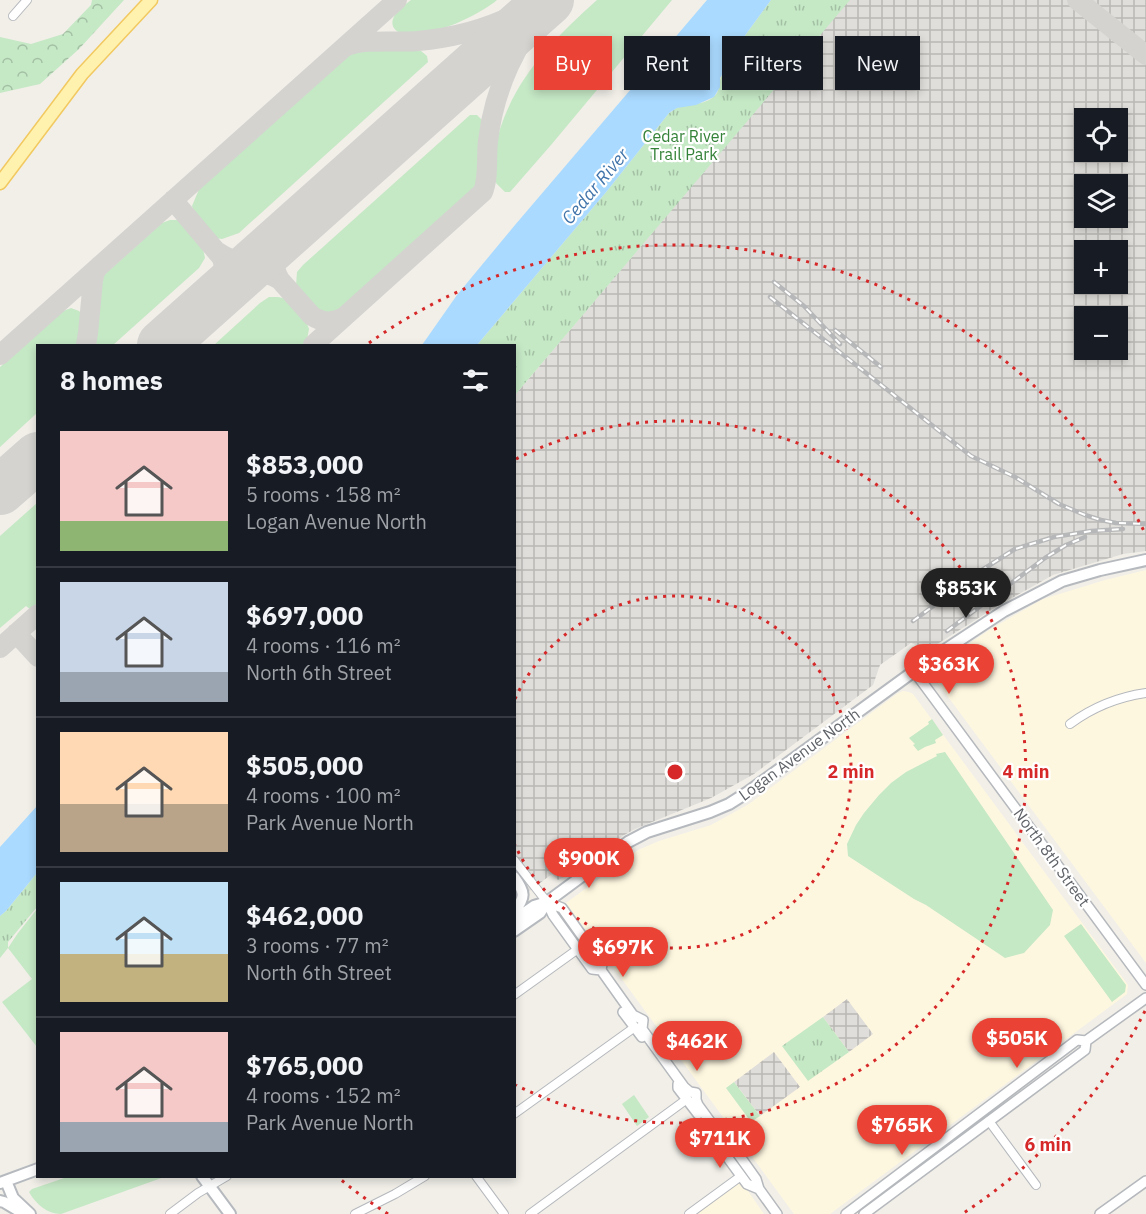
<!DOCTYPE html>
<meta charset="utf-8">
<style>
:root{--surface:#171b24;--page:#242831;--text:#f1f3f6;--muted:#9ea1a6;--line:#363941;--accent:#ea4335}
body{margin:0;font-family:"IBM Plex Sans",sans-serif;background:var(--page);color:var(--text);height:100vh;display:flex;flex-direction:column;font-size:22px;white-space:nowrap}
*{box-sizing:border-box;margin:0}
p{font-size:20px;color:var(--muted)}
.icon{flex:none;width:33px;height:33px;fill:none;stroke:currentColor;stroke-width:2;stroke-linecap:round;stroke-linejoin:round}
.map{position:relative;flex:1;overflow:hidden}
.panel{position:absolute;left:36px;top:344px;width:480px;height:834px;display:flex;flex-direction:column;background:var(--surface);border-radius:0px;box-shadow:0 3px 9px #0003}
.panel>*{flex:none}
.hud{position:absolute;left:534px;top:36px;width:522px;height:54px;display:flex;gap:12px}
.fabs{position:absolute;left:1074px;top:108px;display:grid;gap:12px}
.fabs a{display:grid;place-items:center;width:54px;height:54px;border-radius:0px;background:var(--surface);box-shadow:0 3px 9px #0003;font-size:30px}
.price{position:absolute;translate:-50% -51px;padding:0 14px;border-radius:21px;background:var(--accent);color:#fff;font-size:20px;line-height:39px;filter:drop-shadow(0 2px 3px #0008)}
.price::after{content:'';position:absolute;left:50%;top:36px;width:18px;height:14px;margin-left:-9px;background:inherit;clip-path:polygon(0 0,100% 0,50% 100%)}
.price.on{background:#222;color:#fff}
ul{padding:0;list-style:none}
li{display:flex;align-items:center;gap:18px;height:150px;padding:0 24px}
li+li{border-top:2px solid var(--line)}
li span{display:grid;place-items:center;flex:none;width:168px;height:120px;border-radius:0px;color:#555}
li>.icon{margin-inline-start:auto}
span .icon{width:72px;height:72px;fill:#fffc;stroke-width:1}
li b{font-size:26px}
h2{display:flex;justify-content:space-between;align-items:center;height:72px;padding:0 24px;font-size:26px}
.pill{padding:0 21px;border-radius:0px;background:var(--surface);box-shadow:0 3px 9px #0003;font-size:21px;line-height:54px}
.pill.on{background:var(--accent);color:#fff}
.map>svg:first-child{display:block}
.commercial{fill:#fef7e0}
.industrial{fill:url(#industrial-grid);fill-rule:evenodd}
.grass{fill:#c5e8c5}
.forest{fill:url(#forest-crowns)}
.park{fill:url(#park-tufts)}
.water{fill:#aadaff}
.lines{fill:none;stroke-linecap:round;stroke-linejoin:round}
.taxiway{stroke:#d4d3d0;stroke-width:20}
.runway{stroke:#d4d3d0;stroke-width:50}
.minor-casing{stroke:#b5b8bc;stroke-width:10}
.tertiary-casing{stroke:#b5b8bc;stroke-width:12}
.secondary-casing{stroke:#b6babf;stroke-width:14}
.primary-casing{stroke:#f2c960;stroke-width:15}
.minor{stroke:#fff;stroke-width:8}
.tertiary{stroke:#fff;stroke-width:9}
.secondary{stroke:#fff;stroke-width:10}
.primary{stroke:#fff2af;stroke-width:12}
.rail-casing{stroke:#b6b7b8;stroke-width:4.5}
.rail{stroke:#fff;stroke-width:2;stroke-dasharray:7;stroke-linecap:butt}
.ring{fill:none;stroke:#d62828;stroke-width:3;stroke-dasharray:3 6}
.labels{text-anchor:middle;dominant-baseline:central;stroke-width:4.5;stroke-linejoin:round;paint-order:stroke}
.park-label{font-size:16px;fill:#348238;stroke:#fff}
.street-label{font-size:16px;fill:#5f6368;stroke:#fff}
.water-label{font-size:18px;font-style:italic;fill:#4174aa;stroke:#fff}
.centre{fill:#d62828;stroke:#fff;stroke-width:3}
.ring-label{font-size:18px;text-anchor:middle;font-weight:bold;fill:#d62828;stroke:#fff;stroke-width:4.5;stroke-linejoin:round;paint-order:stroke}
</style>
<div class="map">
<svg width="1146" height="1214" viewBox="0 0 1146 1214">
<defs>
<pattern id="industrial-grid" width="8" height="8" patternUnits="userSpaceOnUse" patternTransform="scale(1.5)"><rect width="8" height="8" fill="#e0deda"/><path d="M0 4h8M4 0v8" fill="none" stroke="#b9b8b5"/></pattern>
<pattern id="forest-crowns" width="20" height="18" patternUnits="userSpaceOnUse" patternTransform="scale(1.5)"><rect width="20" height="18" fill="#c5e8c5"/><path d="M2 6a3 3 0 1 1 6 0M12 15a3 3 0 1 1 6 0" fill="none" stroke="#a3c0a4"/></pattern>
<pattern id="park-tufts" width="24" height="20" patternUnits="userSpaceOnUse" patternTransform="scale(1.5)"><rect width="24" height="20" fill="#c5e8c5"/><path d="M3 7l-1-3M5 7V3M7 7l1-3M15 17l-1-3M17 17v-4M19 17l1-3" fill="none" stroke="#a3c0a4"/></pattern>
</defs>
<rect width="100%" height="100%" fill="#f1efe8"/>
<!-- commercial -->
<path class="commercial" d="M1146 570V963L937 682 936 670 941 663 989 630 1043 599 1105 580Z
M903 691 909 692 913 694 1128 985 1127 994 830 1214H794L566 903 638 850 659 841 711 825 749 804 898 693Z
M739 1178 764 1214H694Z"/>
<!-- industrial -->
<path class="industrial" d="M849 0H1146V551L1123 554 1053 575 996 607 931 648 927 649 911 643 880 665 873 685 754 774 711 798 635 829 619 838 566 876 558 880 552 874 515 902V395ZM1084 118H1118V152H1084ZM1084 184H1118V218H1084ZM1084 250H1118V284H1084ZM1084 316H1118V350H1084Z
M847 999 873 1034 849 1052 823 1017Z
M774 1052 800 1087 760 1116 734 1082Z"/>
<!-- grass -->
<path class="grass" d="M411 0H497C481 14 442 31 421 35 407 38 382 31 397 12 400 8 406 4 411 0Z
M597 0H672L551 145 510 192H505L495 182 494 175C495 160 496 143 500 129 518 74 556 37 597 0Z
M355 50 421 51 427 56 428 62 239 233 222 239 215 238 194 214 192 206 200 187Z
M470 115H477L482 120 477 189 472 197 342 312 333 318C316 316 305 300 296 286L297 272 303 265Z
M170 220H178L184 225 202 244 205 258 199 268 113 345H96V339L101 288 104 275 162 223Z
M269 297H278L287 299 306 321 309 329 306 345H214L260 303Z
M71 308 79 311 84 317 83 331 79 345H38L37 413 0 447V367L63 311Z
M37 503V603L31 610 26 606 0 628V536Z
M932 719 943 735 935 740 936 743 925 747 918 751 913 745 915 744 909 738 929 724 928 722Z
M945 752 1053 910 1050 925 1024 953 1005 958 926 905 914 899 848 856 847 844 856 825 864 813 879 795 891 783 906 772 937 756 936 754Z
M37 909V1047L2 1002 32 979 8 948 18 933Z
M1081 924 1126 985 1125 992 1112 1002 1064 936Z
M734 1082 760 1116 751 1122 726 1088Z
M634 1095 649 1117 637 1126 622 1104Z
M70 1176H167L61 1214C47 1214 36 1204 29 1192L32 1189Z"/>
<!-- forest -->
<path class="forest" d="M92 0H124L79 49 40 84 0 93V37L31 44 63 34 91 5Z"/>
<!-- park -->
<path class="park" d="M771 0H850L515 395 514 345H477L607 191 669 113C670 113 676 108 677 108 689 103 708 106 717 93 720 87 719 81 722 75L738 54V46L741 41Z
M37 873V907L8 942V948L0 958V916L6 911Z
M823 1017 849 1052 808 1081 782 1046Z"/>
<!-- water -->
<path class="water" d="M707 0H771L741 41 738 46V54L722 75 720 78V87L714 97 696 105 677 108 669 113 607 191 477 345H422L457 295 515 225Z
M37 806V873L6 911 0 916V847Z"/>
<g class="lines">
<!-- taxiway -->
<path class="taxiway" d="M1077 0 1146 55
M345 47C363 38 398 43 418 41 462 37 504 24 540 0
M173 200 222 258C227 275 222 287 211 301
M283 238C274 253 271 265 280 280L312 316C323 323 332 323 344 317
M218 252C237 265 248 262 267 252
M236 280C251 272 266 270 280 280
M86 345 88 333 93 280 95 272 99 266
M313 345 483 192C489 177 486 158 488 141 494 89 517 39 552 0
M0 355 397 0
M16 476 38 450
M16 633 38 657
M0 648 38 614"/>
<!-- runway -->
<path class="runway" d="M162 345 549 0
M0 490 38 457"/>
<defs>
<path id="minor" d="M13 16 27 0
M1070 724C1093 707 1118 697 1146 693
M514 860 547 902
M514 995 578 949
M514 1114 635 1027
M989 1121 1036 1185
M476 1176 504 1214
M170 1214 198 1193 227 1176
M355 1214 395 1194 425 1176
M530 1214 687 1099
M689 1214 741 1176"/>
<path id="tertiary" d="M914 671 1146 985
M547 902 562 908 602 964 601 970 633 1015 643 1020 642 1029 684 1087 690 1092 696 1093
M547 902 553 915 592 969 601 970
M623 1012 642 1037
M678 1084V1088L698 1114
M696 1093V1100L698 1105 717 1131 725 1136 741 1158 756 1179 759 1189 777 1214
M717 1131 714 1139 747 1184 759 1189
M846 1214 1077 1040 1086 1041
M864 1214 1085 1050 1086 1041 1146 998
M1100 1214 1146 1181"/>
<path id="secondary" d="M514 877C525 892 526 897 514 912
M514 920 534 906 547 902 628 842 647 832 710 812 729 804 748 792 928 661 1004 611 1062 581 1100 570 1146 560
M514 931 540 913 547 902
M202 1176 230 1214
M6 1181 13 1198 30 1214
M0 1183 38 1169
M0 1201 4 1202 21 1212"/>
<path id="primary" d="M0 183 82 74 151 0"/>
</defs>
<!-- minor casing -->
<use href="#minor" class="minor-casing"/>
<!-- tertiary casing -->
<use href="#tertiary" class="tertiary-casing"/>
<!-- secondary casing -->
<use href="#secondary" class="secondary-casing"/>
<!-- primary casing -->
<use href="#primary" class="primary-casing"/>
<!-- minor -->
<use href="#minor" class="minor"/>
<!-- tertiary -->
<use href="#tertiary" class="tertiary"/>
<!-- secondary -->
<use href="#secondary" class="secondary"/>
<!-- primary -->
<use href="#primary" class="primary"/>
<defs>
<path id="rail" d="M774 282 804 306 840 344
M770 297 971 456 1015 477 1059 504 1085 515 1101 520 1116 523 1146 524
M835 330 881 367
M913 621 982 570 1015 549 1054 537 1091 531 1123 529
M947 631 1045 558 1066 545 1085 537"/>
</defs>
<!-- rail casing -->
<use href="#rail" class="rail-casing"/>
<!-- rail -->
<use href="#rail" class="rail"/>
</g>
<!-- distance rings -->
<g class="ring">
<path d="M515 699A176 176 0 1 1 515 845"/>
<path d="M516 459A351 351 0 1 1 516 1085"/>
<path d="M1145 1011A527 527 0 0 1 962 1214M388 1214A527 527 0 0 1 340 1179M369 343A527 527 0 0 1 1145 533"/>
</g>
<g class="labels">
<!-- park labels -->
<g class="park-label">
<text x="684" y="136">Cedar River<tspan x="684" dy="18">Trail Park</tspan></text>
</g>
<!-- street labels -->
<g class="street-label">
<text transform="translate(799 754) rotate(-36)">Logan Avenue North</text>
<text transform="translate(1052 857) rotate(54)">North 8th Street</text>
</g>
<!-- water labels -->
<g class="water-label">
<text transform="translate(595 186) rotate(-50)">Cedar River</text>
</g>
</g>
<circle cx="675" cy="772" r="9" class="centre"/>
<g class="ring-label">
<text x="851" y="778">2 min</text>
<text x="1026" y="778">4 min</text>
<text x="1048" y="1151">6 min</text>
</g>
</svg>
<div class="fabs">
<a><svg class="icon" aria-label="locate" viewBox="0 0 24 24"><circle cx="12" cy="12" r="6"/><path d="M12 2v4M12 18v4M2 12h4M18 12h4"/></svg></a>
<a><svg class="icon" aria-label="layers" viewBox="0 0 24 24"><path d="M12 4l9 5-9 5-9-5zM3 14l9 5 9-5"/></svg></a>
<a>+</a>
<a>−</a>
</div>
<b class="price on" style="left:966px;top:619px">$853K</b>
<b class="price" style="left:949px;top:695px">$363K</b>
<b class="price" style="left:589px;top:889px">$900K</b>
<b class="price" style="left:623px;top:978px">$697K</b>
<b class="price" style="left:1017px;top:1069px">$505K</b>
<b class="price" style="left:697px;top:1072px">$462K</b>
<b class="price" style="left:902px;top:1156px">$765K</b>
<b class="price" style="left:720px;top:1169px">$711K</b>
<div class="hud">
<a class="pill on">Buy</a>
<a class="pill">Rent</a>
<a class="pill">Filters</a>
<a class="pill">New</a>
</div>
<section class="panel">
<h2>8 homes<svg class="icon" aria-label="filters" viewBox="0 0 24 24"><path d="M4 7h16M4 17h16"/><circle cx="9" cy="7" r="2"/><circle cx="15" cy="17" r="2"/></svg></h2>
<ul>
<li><span style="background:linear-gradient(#f6c9c9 75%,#8fb573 0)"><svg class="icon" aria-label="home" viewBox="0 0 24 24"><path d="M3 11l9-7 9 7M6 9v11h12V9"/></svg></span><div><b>$853,000</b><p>5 rooms · 158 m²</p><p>Logan Avenue North</p></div></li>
<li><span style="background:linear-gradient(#c9d6e8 75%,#9aa5b1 0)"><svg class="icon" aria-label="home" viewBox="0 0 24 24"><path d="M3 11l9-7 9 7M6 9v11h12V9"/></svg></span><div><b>$697,000</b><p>4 rooms · 116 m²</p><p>North 6th Street</p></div></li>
<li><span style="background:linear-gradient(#ffd9b3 60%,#b9a48a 0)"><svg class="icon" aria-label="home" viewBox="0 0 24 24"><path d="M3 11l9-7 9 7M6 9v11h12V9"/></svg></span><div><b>$505,000</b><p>4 rooms · 100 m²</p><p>Park Avenue North</p></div></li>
<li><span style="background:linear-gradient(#bfe0f5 60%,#c2b280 0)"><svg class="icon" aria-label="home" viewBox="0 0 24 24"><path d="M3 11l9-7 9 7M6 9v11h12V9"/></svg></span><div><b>$462,000</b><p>3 rooms · 77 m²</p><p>North 6th Street</p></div></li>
<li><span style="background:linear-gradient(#f6c9c9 75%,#9aa5b1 0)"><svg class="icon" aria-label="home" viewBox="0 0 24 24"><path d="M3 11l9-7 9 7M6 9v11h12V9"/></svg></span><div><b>$765,000</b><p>4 rooms · 152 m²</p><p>Park Avenue North</p></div></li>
</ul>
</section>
</div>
